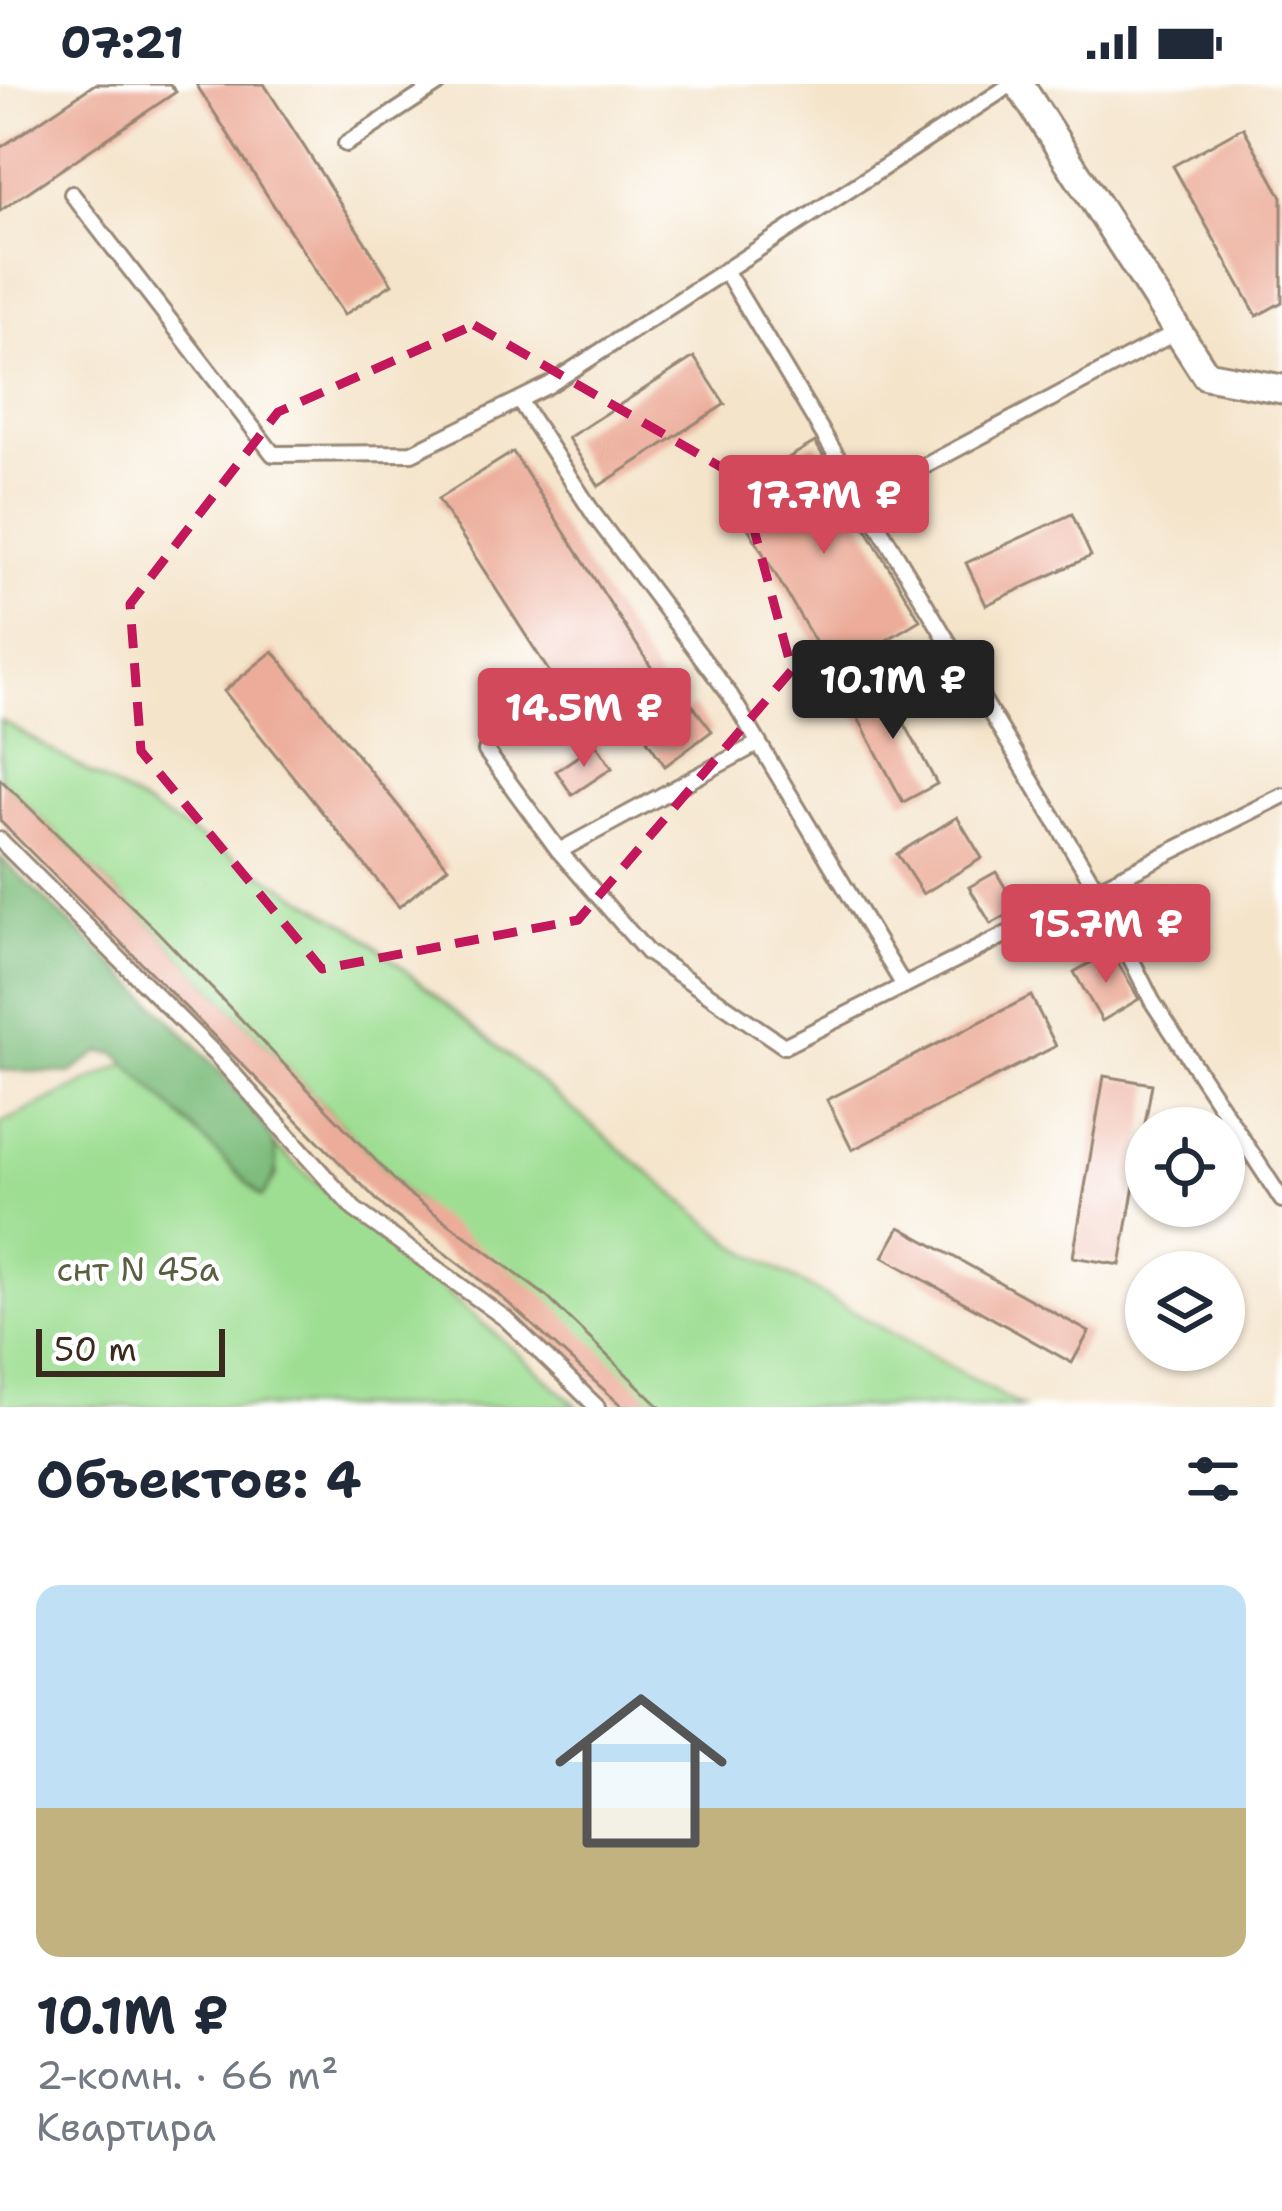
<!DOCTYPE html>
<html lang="ru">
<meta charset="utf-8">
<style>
:root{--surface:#fff;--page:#f2f2f3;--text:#1f2937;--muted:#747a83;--accent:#d1495b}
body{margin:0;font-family:"Shantell Sans",sans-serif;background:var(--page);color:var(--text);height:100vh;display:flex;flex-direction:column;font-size:45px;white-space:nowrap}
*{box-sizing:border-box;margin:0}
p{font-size:39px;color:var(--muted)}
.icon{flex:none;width:66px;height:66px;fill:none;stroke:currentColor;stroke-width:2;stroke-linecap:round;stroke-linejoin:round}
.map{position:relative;height:1323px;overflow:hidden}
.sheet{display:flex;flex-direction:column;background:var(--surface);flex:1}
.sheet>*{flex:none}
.fabs{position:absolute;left:1125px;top:1023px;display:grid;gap:24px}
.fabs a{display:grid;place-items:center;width:120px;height:120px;border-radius:50%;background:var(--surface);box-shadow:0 3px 9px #0004;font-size:60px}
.scale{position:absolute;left:36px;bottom:30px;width:189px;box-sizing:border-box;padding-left:12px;border:6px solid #3b2a1e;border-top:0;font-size:33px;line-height:42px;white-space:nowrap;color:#3b2a1e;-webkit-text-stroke:9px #fff;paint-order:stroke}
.price{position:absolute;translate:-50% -102px;padding:0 27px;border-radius:12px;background:var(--accent);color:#fff;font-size:39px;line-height:78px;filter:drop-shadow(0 3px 6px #0008)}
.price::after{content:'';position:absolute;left:50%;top:72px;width:36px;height:27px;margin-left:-18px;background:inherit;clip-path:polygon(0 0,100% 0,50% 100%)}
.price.current{background:#222;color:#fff}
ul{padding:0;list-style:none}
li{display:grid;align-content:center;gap:24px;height:636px;padding:0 36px}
li span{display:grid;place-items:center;height:372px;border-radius:24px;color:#555}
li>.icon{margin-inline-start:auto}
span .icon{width:216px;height:216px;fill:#fffc;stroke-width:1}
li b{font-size:51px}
h2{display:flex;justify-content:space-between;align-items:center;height:144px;padding:0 36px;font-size:51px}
.status{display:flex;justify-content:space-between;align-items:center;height:84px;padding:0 60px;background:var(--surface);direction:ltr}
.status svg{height:33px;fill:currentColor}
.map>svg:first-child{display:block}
.green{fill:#9ede93;stroke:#6c8458;stroke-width:3}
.forest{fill:#7ebd7d;stroke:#5c744e;stroke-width:3}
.building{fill:#ecac99}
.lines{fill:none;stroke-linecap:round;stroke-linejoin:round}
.service-casing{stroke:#988774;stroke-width:20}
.minor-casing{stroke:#988774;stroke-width:33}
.service{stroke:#fff;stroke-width:14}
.minor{stroke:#fff;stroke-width:27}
.marked{fill:none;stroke:#c2185b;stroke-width:9;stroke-dasharray:24 15;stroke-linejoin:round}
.labels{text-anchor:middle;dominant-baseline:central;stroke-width:9;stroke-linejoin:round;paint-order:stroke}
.park-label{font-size:33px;fill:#596041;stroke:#fff}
</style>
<div class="status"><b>07:21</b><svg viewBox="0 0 49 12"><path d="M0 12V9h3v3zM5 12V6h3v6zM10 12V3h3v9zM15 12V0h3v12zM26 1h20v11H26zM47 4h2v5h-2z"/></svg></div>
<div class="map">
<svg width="1282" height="1323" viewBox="0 0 1282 1323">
<rect width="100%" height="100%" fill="#fff"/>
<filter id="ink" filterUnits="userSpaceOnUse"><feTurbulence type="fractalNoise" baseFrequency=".00833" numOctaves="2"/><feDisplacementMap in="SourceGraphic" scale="24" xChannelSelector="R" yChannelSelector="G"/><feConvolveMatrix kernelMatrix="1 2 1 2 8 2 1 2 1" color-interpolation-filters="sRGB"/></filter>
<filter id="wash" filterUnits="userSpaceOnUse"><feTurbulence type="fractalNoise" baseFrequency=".004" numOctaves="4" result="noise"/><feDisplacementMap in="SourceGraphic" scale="48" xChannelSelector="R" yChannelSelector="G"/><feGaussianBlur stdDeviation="2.7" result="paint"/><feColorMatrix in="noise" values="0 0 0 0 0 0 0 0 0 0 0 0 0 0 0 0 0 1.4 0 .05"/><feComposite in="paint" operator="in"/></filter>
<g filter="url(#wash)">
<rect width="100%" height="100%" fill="#f4e4ca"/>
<!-- green -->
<path class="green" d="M0 636 357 846 738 1163 1022 1323H660L406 1108 155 845 0 695Z
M127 979 261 1113 277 1091 274 1061C373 1151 479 1232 578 1323H0V1040Z"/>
<!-- forest -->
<path class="forest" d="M0 773C54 826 255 1004 274 1062 281 1083 273 1097 262 1113L116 969 99 968 70 989 0 986Z"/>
<g id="blocks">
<!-- building -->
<path class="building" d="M95 0H170L176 8 0 127V64Z
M196 0H264L392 200 344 231Z
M1243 43 1282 113V218L1257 232 1173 82Z
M694 273 725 320 599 402 568 354Z
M815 358 920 536 833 588 728 410Z
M513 368 660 597 586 645 438 415Z
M1072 430 1091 472 986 521 966 479Z
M273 567 448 783 399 823 224 607Z
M883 599 937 700 903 718 849 617Z
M693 622 712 647 665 682 647 656Z
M596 660 612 684 572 711 556 687Z
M0 695 155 845 406 1108 546 1212 660 1323H623L497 1209 384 1123 0 737Z
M957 733 982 774 923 810 897 770Z
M996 788 1018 825 991 840 969 803Z
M1111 867 1139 915 1102 937 1074 888Z
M1031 912 1056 962 852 1066 827 1016Z
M1104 992 1152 1000 1120 1181 1073 1173Z
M900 1143 1089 1248 1072 1279 883 1173Z"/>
</g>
</g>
<g filter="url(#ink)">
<use href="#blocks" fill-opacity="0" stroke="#988774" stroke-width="3"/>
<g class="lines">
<defs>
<path id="service" d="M346 60 438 0
M72 110 273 370 412 369 549 301 1012 0
M725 186 1097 806 1152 917 1282 1116
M519 316 595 432 730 611 904 902
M863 415 1178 247
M486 667 559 767 647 868 784 962 1282 712
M0 756 219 974 354 1125 506 1235 597 1323
M559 767 759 659"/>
<path id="minor" d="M1019 0 1206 291 1282 305"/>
</defs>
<!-- service casing -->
<use href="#service" class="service-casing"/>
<!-- minor casing -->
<use href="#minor" class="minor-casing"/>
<!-- service -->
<use href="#service" class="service"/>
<!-- minor -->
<use href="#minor" class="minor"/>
</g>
</g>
<!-- marked area -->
<path class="marked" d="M474 241 740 394 792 586 578 836 322 885 141 667 130 520 278 328Z"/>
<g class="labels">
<!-- park labels -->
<g class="park-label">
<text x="138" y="1185">снт N 45а</text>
</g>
</g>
</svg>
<div class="fabs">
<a><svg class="icon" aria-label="locate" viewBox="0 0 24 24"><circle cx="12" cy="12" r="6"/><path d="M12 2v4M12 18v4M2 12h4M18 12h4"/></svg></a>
<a><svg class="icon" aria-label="layers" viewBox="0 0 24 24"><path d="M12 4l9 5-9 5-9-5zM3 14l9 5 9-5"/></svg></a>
</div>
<div class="scale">50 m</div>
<b class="price" style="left:824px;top:473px">17.7M ₽</b>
<b class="price current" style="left:893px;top:658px">10.1M ₽</b>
<b class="price" style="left:584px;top:686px">14.5M ₽</b>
<b class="price" style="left:1106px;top:902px">15.7M ₽</b>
</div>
<section class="sheet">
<h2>Объектов: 4<svg class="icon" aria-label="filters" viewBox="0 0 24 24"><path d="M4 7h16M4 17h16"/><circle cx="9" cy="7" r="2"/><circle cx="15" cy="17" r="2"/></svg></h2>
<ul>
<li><span style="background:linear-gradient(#bfe0f5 60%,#c2b280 0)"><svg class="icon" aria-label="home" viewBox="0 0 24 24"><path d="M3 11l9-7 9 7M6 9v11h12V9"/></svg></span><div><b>10.1M ₽</b><p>2-комн. · 66 m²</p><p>Квартира</p></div></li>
</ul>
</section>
